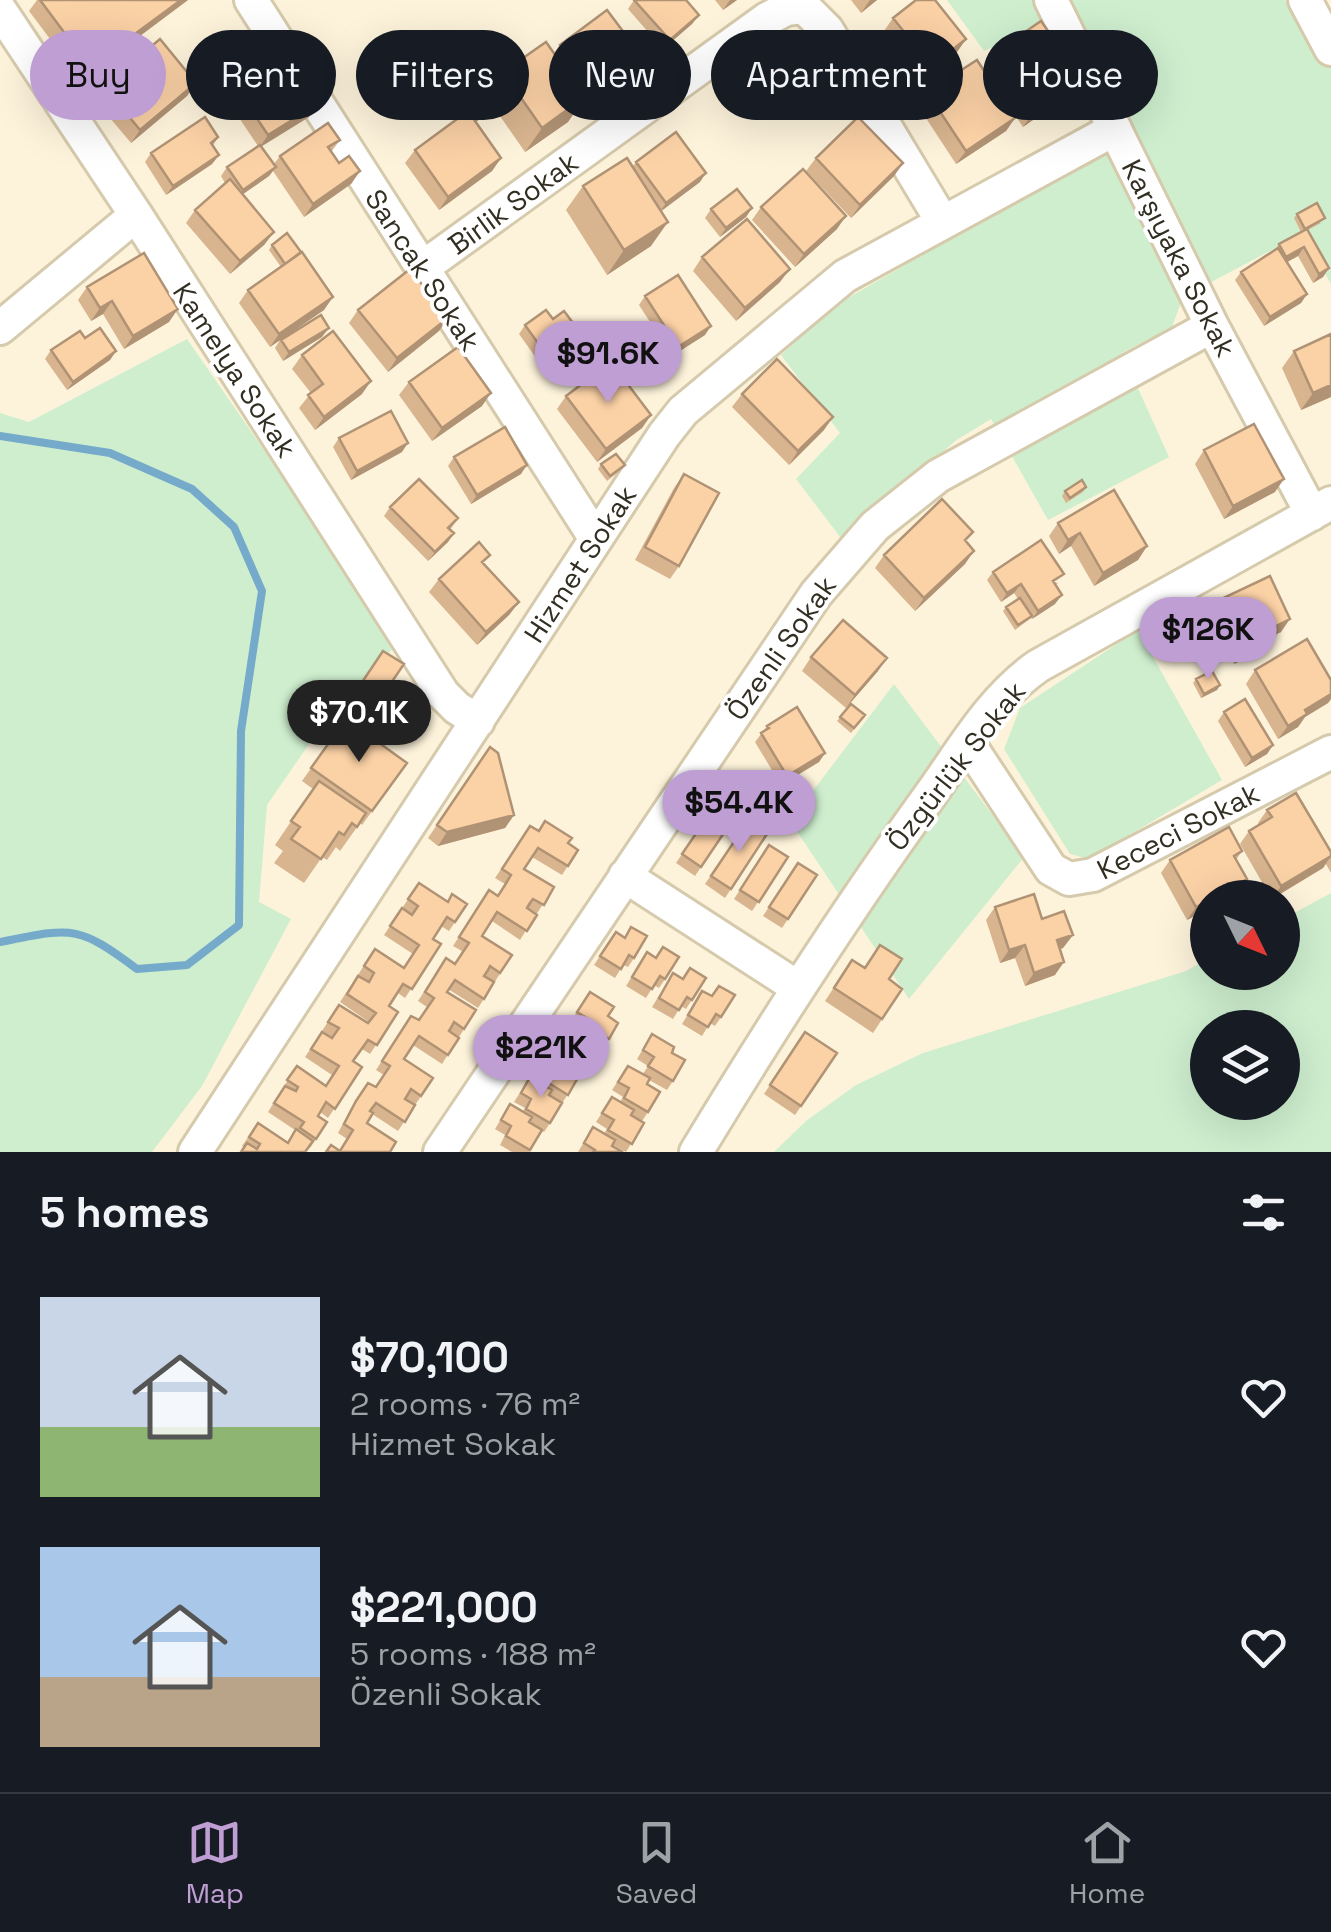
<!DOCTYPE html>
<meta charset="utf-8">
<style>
:root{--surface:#171b24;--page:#20242c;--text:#f1f3f6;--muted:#9ea1a6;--line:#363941;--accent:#bf9ed3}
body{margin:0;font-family:"Space Grotesk",sans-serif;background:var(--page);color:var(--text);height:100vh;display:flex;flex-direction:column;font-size:38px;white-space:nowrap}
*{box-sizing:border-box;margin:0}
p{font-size:32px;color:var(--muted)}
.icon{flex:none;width:55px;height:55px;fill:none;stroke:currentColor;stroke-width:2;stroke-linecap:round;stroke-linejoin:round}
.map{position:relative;height:1152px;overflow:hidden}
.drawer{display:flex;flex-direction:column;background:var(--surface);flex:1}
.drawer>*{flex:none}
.hud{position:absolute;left:30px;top:30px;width:1272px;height:90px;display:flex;gap:20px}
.needle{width:65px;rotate:133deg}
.controls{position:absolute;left:1190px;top:880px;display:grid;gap:20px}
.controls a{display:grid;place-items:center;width:110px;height:110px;border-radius:50%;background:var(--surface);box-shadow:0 10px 40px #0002;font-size:50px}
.price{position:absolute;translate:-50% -85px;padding:0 22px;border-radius:35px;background:var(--accent);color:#111;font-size:32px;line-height:65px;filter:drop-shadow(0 2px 5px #0008)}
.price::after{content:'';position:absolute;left:50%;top:60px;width:30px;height:22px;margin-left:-15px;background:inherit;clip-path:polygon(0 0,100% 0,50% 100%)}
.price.current{background:#222;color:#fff}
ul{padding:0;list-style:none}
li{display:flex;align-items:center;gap:30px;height:250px;padding:0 40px}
li span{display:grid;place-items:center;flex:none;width:280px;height:200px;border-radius:0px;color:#555}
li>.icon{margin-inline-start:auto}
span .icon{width:120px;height:120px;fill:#fffc;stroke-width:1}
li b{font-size:42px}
h2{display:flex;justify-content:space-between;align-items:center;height:120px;padding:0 40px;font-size:42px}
.tag{padding:0 35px;border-radius:45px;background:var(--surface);box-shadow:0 10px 40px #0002;font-size:35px;line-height:90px}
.tag.current{background:var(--accent);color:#111}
.tab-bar{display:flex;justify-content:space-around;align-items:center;height:140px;border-top:2px solid var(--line);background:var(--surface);font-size:28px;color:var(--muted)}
.tab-bar a{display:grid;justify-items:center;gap:5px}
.tab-bar .current{color:var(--accent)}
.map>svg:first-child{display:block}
.green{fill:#ceeece;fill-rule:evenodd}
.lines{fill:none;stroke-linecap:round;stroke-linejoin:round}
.stream{stroke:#75aaca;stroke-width:8}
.minor-casing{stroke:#d6caac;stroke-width:38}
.minor{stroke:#fff;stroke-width:32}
.wall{fill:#d8b48f}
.shaded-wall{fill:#b09274}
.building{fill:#fbd1a6;stroke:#b09274;stroke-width:2.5}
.labels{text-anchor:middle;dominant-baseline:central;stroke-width:8;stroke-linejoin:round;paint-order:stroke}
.street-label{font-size:28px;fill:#322e22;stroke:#fff}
</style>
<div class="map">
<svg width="1331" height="1152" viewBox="0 0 1331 1152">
<rect width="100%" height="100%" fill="#fdf3db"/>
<!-- green -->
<path class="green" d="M947 0H1285L1297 23 1331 17V284L1302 234 1183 297 1172 327 1122 353 1169 457 1048 520 991 419 955 441 844 542 796 479 840 433 781 355 834 306 1136 132 1073 11 984 51Z
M187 339 398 643 318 731 267 805 259 902 291 919 202 1086 152 1152H0V413L29 422Z
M1138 630 1222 780 1089 859 1070 854 1004 749 1020 708Z
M894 684 1024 857 909 999 790 821Z
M1331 893V1152H774L806 1121 856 1085 923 1053 1186 971 1207 959 1208 972H1282L1283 919ZM1208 1028H1282V1102H1208Z"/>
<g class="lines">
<!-- stream -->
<path class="stream" d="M0 436 110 453 192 489 234 527 262 591 241 731 239 925 187 965 137 969C77 924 72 928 0 942"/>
<defs>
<path id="minor" d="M251 0 596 539
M797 0 827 30 942 221
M1051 0 1212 326 1312 514
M1305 0 1331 49
M0 10 136 215 443 694 457 708 478 721
M422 268 767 19 786 9 802 7
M0 328 136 215
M968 743 1051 869 1069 879 1093 875 1331 752
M625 876 797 987
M195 1152 664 435 683 411 845 276 1115 129
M440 1152 816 594 875 526 938 476 1212 326
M696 1152C770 1030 847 910 931 794 963 749 992 698 1038 666L1331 503"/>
</defs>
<!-- minor casing -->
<use href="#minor" class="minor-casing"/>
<!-- minor -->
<use href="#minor" class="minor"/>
</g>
<!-- wall -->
<path class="wall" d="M37 0H188L81 80 29 11Z
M634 0 699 15 692 24 663 49 628 9Z
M715 0H737L723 10Z
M851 0H877L861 13Z
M893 18 966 39 957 52 914 85 889 52 894 44 884 31Z
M560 45 640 54 631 68 584 103 582 101 568 122 525 152 486 96 503 72 554 53Z
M992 55 1082 79 1073 92 1023 127 987 74 1015 118 1006 131 956 164 918 106 927 92 983 68Z
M196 83 187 96 131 143 94 99 104 86Z
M234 84 296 96 318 104 309 117 261 146 274 164 280 156 340 140 331 152 339 163 360 171 351 184 304 217 273 171 269 176 243 194 274 232 264 245 230 274 186 223 195 210 225 183 221 176 227 167 258 146 225 97Z
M458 107 486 113 476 122 501 158 492 171 439 210 405 163 415 150 459 118 455 112Z
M218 137 213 146 219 155 212 164 166 195 145 162 151 153Z
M816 158 903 163 894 176 851 218 806 171Z
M636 162 700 182 661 211 651 246 607 275 566 210 583 186 633 166Z
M761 207 837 229 795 267 752 220Z
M752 208 746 217 720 237 705 218 711 209Z
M1297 214 1321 223 1308 230 1329 268 1323 277 1313 283 1298 256 1287 262 1307 294 1301 303 1264 326 1235 280 1241 272 1276 249 1279 244 1301 232 1294 218Z
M272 245 324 310 285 337H322L283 361 275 348 280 340 270 347 239 303 248 290 281 267 269 250Z
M702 257 780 282 736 321 693 271Z
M87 287 169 322 124 349 103 314 91 321 78 300Z
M645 296 705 335 672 356 639 305Z
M358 310 448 318 439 331 388 372 349 323Z
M553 319 588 343 582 352 549 376 519 334 525 325Z
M1331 334V397L1301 410 1282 368 1294 351Z
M85 338 116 351 110 360 67 390 45 359 51 350Z
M302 355 362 394 315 430 299 408 311 393 292 369Z
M409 382 482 406 432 441 399 395Z
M742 394 824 430 789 465 732 407Z
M566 396 651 415 642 428 597 462 557 409Z
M339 438 402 452 351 480 333 447Z
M1204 450 1275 492 1224 519 1195 464Z
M454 457 521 474 471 504 448 466Z
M601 464 621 470 607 481 598 469Z
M684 474 679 566 670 579 635 560 674 488Z
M1086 487 1083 492 1066 503 1062 496 1065 491Z
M390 507 458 518 450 530 454 533 448 542 428 561 384 516Z
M1058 523 1147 546 1138 560 1094 586 1071 546 1059 554 1049 536Z
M966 542 965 564 915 611 875 568 884 555Z
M993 572 1058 583 1055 585V604L1032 619 1031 618 1015 630 1003 611 1006 607 1018 599 1014 593 1001 602 987 580Z
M439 579 519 602 509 615 477 645 429 592Z
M1219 600 1281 632 1275 635 1266 648 1234 664 1210 613Z
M383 651 404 664 360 729 407 763 362 825 360 823 340 851 336 847 327 860 322 857 304 883 274 863 283 851 275 845 313 789 302 781 342 725 336 721Z
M811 657 878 671 846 708 802 671Z
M1255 670 1331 680V699L1328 703 1305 717 1298 727 1278 739 1246 684Z
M1196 679 1220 685 1217 690 1201 698 1193 683Z
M851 704 865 715 851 733 837 721Z
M1224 712 1273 745 1267 754 1245 767 1218 721Z
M767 726 825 753 819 762 781 785 755 742Z
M490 747 514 815 505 828 438 846 428 838Z
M719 800 738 812 695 876 676 863Z
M1267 810 1331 850V873L1326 864 1323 868 1274 898H1271L1240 844 1249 831 1259 825 1258 823Z
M748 821 767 834 725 898 705 884Z
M538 831 568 843 578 850 562 875 532 857 524 869 554 887 520 940 492 921 482 936 512 955 478 1008 448 989 447 992 476 1010 442 1064 413 1045 404 1059 433 1078 398 1131 372 1114 367 1123 339 1151 347 1139 338 1133 350 1110 368 1083 376 1087 384 1075 376 1070 411 1016 419 1020 427 1007 418 1001 446 958 455 964 462 951 453 946 489 890 498 896 505 884 495 878 524 835Z
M769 845 788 857 752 911 734 899Z
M1242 851 1236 860 1238 892 1228 898H1208V909L1187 920 1161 873 1170 860Z
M798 863 817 875 782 928 763 916Z
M419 883 448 902 467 904 449 931 441 926 433 939 441 944 405 998 398 993 389 1006 398 1012 370 1054 362 1049 353 1061 362 1067 328 1118 320 1112 318 1116 327 1122 310 1148 240 1152 244 1147 242 1146 258 1123 287 1142 295 1130 268 1112 291 1075 326 1085 332 1075 305 1057 322 1032 332 1037 322 1031 339 1005 368 1023 369 1022 340 1002 375 949 404 968 413 954 384 935Z
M995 907 1042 919 1073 935 1063 948 1060 949 1055 975 1025 986 1015 958 1000 963 986 920Z
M631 927 634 958 628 967 623 965 615 978 594 965 616 932 624 937Z
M647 952 665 979 659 988 654 985 646 998 626 986Z
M852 960 902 989 873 1033 825 1001Z
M673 973 682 979 706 978 686 1009 681 1006 673 1019 652 1007Z
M702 991 721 1017 715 1026 710 1023 702 1036 682 1024Z
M590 992 608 1016 618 1023 602 1048 598 1045 550 1123 544 1132 542 1131 529 1152H512L500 1145 505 1135 495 1129 510 1104 523 1111 525 1108 514 1102 530 1077 541 1083 543 1080 533 1073 548 1048 559 1055 561 1050 551 1044 566 1019 571 1021Z
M805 1032 837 1053 795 1115 764 1094Z
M652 1034 672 1053 673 1081 667 1090 649 1080 647 1084 648 1112 642 1121 631 1115 644 1123 626 1152 613 1145 623 1152H578L593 1127 604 1134 607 1129 596 1122 612 1097 620 1102 623 1097 612 1090 628 1066 643 1074 648 1066 637 1059Z"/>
<!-- shaded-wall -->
<path class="shaded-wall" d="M181 0H188L81 80 90 67Z
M730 0H737L723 10Z
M870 0H877L861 13Z
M699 15 692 24 663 49 670 40Z
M966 39 957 52 914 85 924 72Z
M640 54 631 68 584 103 593 89Z
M1082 79 1073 92 1023 127 1032 114Z
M196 83 187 96 131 143 140 130Z
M585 97 568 122 525 152 542 128Z
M318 104 309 117 259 148 268 135Z
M1015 118 1006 131 956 164 966 151Z
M219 155 212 164 166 195 173 186Z
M501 158 492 171 439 210 448 197Z
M903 163 894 176 851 218 860 205Z
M276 167 269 176 236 199 243 190Z
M360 171 351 184 304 217 313 204Z
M706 173 700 182 660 212 666 203Z
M752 208 746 217 720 237 726 228Z
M846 216 837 229 795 267 804 254Z
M668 222 651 246 607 275 624 250Z
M274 232 264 245 230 274 240 261Z
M1304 247 1298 256 1280 266 1286 257Z
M1329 268 1323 277 1313 283 1319 274Z
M790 269 780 282 736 321 745 308Z
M1307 294 1301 303 1264 326 1270 317Z
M333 297 324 310 270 347 279 334Z
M112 301 103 314 91 321 100 308Z
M178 309 169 322 124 349 133 336Z
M448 318 439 331 388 372 397 358Z
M711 326 705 335 672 356 678 347Z
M329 328 322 337 283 361 289 352Z
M588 343 582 352 549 376 555 367Z
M116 351 110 360 67 390 73 382Z
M371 381 362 394 315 430 324 417Z
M1331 385V397L1301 410 1313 393Z
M491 393 482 406 432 441 442 428Z
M651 415 642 428 597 462 606 449Z
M833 417 824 430 789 465 798 451Z
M408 443 402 452 351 480 357 471Z
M527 465 521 474 471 504 477 495Z
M1284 479 1275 492 1224 519 1233 506Z
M454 533 448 542 428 561 435 552Z
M1080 533 1071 546 1059 554 1068 540Z
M1147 546 1138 560 1094 586 1103 573Z
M974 551 965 564 915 611 924 598Z
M1021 584 1014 593 1001 602 1007 593Z
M1062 595 1055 604 1032 619 1038 611Z
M519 602 509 615 477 645 486 632Z
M1290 619 1281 632 1262 641 1272 628Z
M1275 635 1266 648 1234 664 1243 650Z
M887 658 878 671 846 708 855 695Z
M1220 685 1217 690 1201 698 1204 694Z
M1331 694V699L1328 703 1305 717 1298 727 1278 739 1288 726 1305 710Z
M1273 745 1267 754 1245 767 1252 758Z
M825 753 819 762 781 785 787 776Z
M514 815 505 828 438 846 447 832Z
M1331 856 1323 868 1273 898 1281 886Z
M1247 879 1238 892 1228 898H1214Z
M1208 901V909L1187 920 1196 907Z
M1073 935 1063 948 1048 953 1057 940Z
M1025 945 1015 958 1000 963 1009 950Z
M1064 962 1055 975 1025 986 1034 973Z"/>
<!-- building -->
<path class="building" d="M40 0H181L90 67Z
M634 0H686L699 15 670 40Z
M916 0H935L966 39 924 72 898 39 905 33 893 18Z
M607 10 640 54 593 89 560 45Z
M1041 21 1082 79 1032 114 992 55Z
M160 39 196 83 140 130 104 86Z
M546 42 585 97 542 128 503 72Z
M273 60 296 96 308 88 318 104 268 135 234 84Z
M977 60 1015 118 966 151 927 92Z
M474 96 486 113 475 121 468 111 464 114 458 107Z
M468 111 501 158 448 197 415 150Z
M205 117 218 137 211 143 219 155 173 186 151 153Z
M858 117 903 163 860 205 816 158Z
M328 123 340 140 328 147 339 163 349 156 360 171 313 204 280 156Z
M676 132 706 173 666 203 636 162Z
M260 145 276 167 243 190 227 167Z
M627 158 668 222 624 250 583 186Z
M803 169 846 216 804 254 761 207Z
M230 179 274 232 240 261 195 210Z
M737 189 752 208 726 228 711 209Z
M1317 203 1325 218 1305 229 1297 214Z
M747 219 790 269 745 308 702 257Z
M1307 229 1329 268 1319 274 1304 247 1286 257 1279 244Z
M287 233 301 252 285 264 272 245Z
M1278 248 1307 294 1270 317 1241 272Z
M302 252 333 297 279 334 248 290Z
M144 253 178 309 133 336 112 301 100 308 87 287Z
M410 269 448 318 397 358 358 310Z
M678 275 711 326 678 347 645 296Z
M546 310 553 319 564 311 588 343 555 367 525 325Z
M321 315 329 328 289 352 281 340Z
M100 328 116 351 73 382 51 350 80 331 85 338Z
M333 331 371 381 324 417 308 395 323 384 302 355Z
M1331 334V385L1313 393 1294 351Z
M458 347 491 393 442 428 409 382Z
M777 359 833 417 798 451 742 394Z
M611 362 651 415 606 449 566 396Z
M391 411 408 443 357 471 339 438Z
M1254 424 1284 479 1233 506 1204 450Z
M505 427 527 465 477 495 454 457Z
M616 454 625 465 610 476 601 464Z
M684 474 719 493 679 566 645 547Z
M419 479 458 518 448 528 454 533 435 552 390 507Z
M1082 480 1086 487 1070 498 1065 491Z
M1114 490 1147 546 1103 573 1080 533 1068 540 1058 523Z
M942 499 973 532 965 540 974 551 924 598 884 555Z
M1041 540 1064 574 1053 581 1062 595 1038 611 1021 584 1007 593 993 572Z
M479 542 490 555 482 562 519 602 486 632 439 579Z
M1270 576 1290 619 1272 628 1275 635 1243 650 1219 600Z
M1020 598 1032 616 1018 625 1006 607Z
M843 620 887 658 855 695 811 657Z
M1307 639 1331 680V694L1305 710 1307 714 1288 726 1255 670Z
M383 651 404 664 362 726 342 712Z
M1212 671 1220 685 1204 694 1196 679Z
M1245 699 1273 745 1252 758 1224 712Z
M851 704 865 715 854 728 840 717Z
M797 707 825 753 787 776 761 733 769 728 767 726Z
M346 719 407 763 372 811 311 768Z
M490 747 498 753 514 815 447 832 437 825Z
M319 781 366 813 357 827 352 823 344 835 339 832 321 859 291 839 300 827 291 821Z
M1296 793 1331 852V856L1281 886 1249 831 1272 817 1267 810Z
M719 800 738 812 701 867 682 854Z
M545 821 572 838 568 843 578 850 568 866 538 848 524 869 554 887 544 905 533 899 530 903 527 908 537 915 527 931 497 912 482 936 512 955 500 973 490 966 488 970 484 976 494 982 484 999 455 980 447 992 476 1010 464 1029 454 1022 452 1026 449 1031 459 1038 448 1055 419 1036 404 1059 433 1078 421 1096 411 1089 405 1099 415 1105 405 1122 376 1103 370 1111 373 1113 367 1123 396 1142 390 1152H326L331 1145 340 1151 353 1130 344 1124 356 1101 368 1083 376 1087 390 1066 382 1061 411 1016 419 1020 434 998 425 992 446 958 455 964 469 943 459 937 489 890 498 896 505 885 511 875 502 869 530 826 539 831Z
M748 821 767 834 731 889 711 876Z
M1229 827 1242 851 1234 856 1247 879 1214 898H1208V901L1196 907 1170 860Z
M769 845 788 857 759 902 740 890Z
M798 863 817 875 788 919 769 907Z
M419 883 448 902 452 894 467 904 455 922 447 917 433 939 441 944 412 989 403 984 389 1006 398 1012 377 1045 368 1040 353 1061 362 1067 335 1109 326 1102 318 1116 327 1122 316 1139 300 1128 304 1122 274 1103 285 1086 296 1091 298 1087 287 1080 297 1066 326 1086 339 1066 311 1049 322 1032 332 1038 339 1028 328 1022 339 1005 368 1023 376 1013 347 994 358 976 369 982 374 973 364 966 375 949 404 968 419 945 390 926 402 908 412 915 418 906 408 899Z
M1034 894 1042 919 1064 911 1073 935 1057 940 1064 962 1034 973 1025 945 1009 950 995 907Z
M631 927 647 936 634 958 629 955 621 969 600 956 616 932 625 938Z
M880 945 902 959 889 979 902 989 882 1019 834 988 852 960 865 968Z
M663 947 679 957 665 979 660 976 652 989 632 977 647 952 656 958Z
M690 968 706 978 692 1000 687 997 679 1010 659 998 673 973 683 979Z
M719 986 735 995 721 1017 716 1014 708 1027 688 1015 702 991 712 996Z
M590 992 614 1007 608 1016 618 1023 609 1039 587 1025 590 1020 577 1012Z
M566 1019 588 1032 585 1037 599 1045 587 1065 562 1051 568 1041 557 1035Z
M805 1032 837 1053 801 1106 770 1085Z
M652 1034 674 1047 672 1053 685 1060 673 1081 648 1066 654 1057 643 1050Z
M548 1048 570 1061 567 1066 580 1074 568 1095 544 1080 549 1071 539 1064Z
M628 1066 650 1078 647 1084 660 1092 648 1112 624 1098 629 1088 618 1082Z
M530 1077 552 1090 549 1095 562 1103 550 1123 526 1109 531 1099 521 1093Z
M612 1097 634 1110 631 1115 644 1123 632 1144 608 1130 614 1120 602 1113Z
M510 1104 532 1117 529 1122 542 1130 530 1150 506 1136 511 1126 501 1120Z
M258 1123 288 1143 296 1129 313 1141 305 1152H241L247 1143 257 1149 260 1144 249 1137Z
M593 1127 615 1140 612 1146 623 1152H593L595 1150 584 1143Z"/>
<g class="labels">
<!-- street labels -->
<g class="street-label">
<text transform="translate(513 203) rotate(-36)">Birlik Sokak</text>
<text transform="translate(1179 258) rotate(63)">Karşıyaka Sokak</text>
<text transform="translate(423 270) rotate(57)">Sancak Sokak</text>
<text transform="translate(235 370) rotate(57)">Kamelya Sokak</text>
<text transform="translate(580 564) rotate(-57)">Hizmet Sokak</text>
<text transform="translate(781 648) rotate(-55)">Özenli Sokak</text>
<text transform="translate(956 766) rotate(-52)">Özgürlük Sokak</text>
<text transform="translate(1178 831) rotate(-27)">Kececi Sokak</text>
</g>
</g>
</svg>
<div class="controls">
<a><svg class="needle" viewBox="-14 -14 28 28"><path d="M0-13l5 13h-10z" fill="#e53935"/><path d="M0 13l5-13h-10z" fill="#9ea1a6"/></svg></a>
<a><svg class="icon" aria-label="layers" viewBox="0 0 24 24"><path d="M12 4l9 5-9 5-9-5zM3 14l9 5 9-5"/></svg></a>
</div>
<b class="price" style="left:608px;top:406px">$91.6K</b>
<b class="price" style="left:1208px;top:682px">$126K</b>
<b class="price current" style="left:359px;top:765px">$70.1K</b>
<b class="price" style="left:739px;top:855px">$54.4K</b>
<b class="price" style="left:541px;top:1100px">$221K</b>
<div class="hud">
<a class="tag current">Buy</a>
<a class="tag">Rent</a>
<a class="tag">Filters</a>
<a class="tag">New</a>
<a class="tag">Apartment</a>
<a class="tag">House</a>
</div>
</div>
<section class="drawer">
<h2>5 homes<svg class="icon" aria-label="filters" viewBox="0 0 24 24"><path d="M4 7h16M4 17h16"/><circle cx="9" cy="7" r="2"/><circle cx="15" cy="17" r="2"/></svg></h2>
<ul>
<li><span style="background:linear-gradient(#c9d6e8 65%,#8fb573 0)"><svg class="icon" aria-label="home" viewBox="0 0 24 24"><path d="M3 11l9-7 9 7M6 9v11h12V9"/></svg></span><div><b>$70,100</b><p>2 rooms · 76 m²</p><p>Hizmet Sokak</p></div><svg class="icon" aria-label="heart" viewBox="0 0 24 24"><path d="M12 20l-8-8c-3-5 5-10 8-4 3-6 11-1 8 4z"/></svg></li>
<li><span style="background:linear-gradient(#a9c7e8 65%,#b9a48a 0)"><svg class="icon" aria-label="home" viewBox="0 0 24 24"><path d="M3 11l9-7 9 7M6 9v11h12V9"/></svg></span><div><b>$221,000</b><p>5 rooms · 188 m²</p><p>Özenli Sokak</p></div><svg class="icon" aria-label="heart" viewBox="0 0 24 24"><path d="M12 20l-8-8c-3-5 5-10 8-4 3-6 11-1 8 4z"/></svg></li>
</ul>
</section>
<nav class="tab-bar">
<a class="current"><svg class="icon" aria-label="map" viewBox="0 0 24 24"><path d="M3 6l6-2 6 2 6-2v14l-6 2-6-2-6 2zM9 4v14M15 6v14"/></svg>Map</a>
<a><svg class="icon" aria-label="saved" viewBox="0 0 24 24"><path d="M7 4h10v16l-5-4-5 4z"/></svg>Saved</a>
<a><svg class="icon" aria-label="home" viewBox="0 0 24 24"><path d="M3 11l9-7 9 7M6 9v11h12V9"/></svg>Home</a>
</nav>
